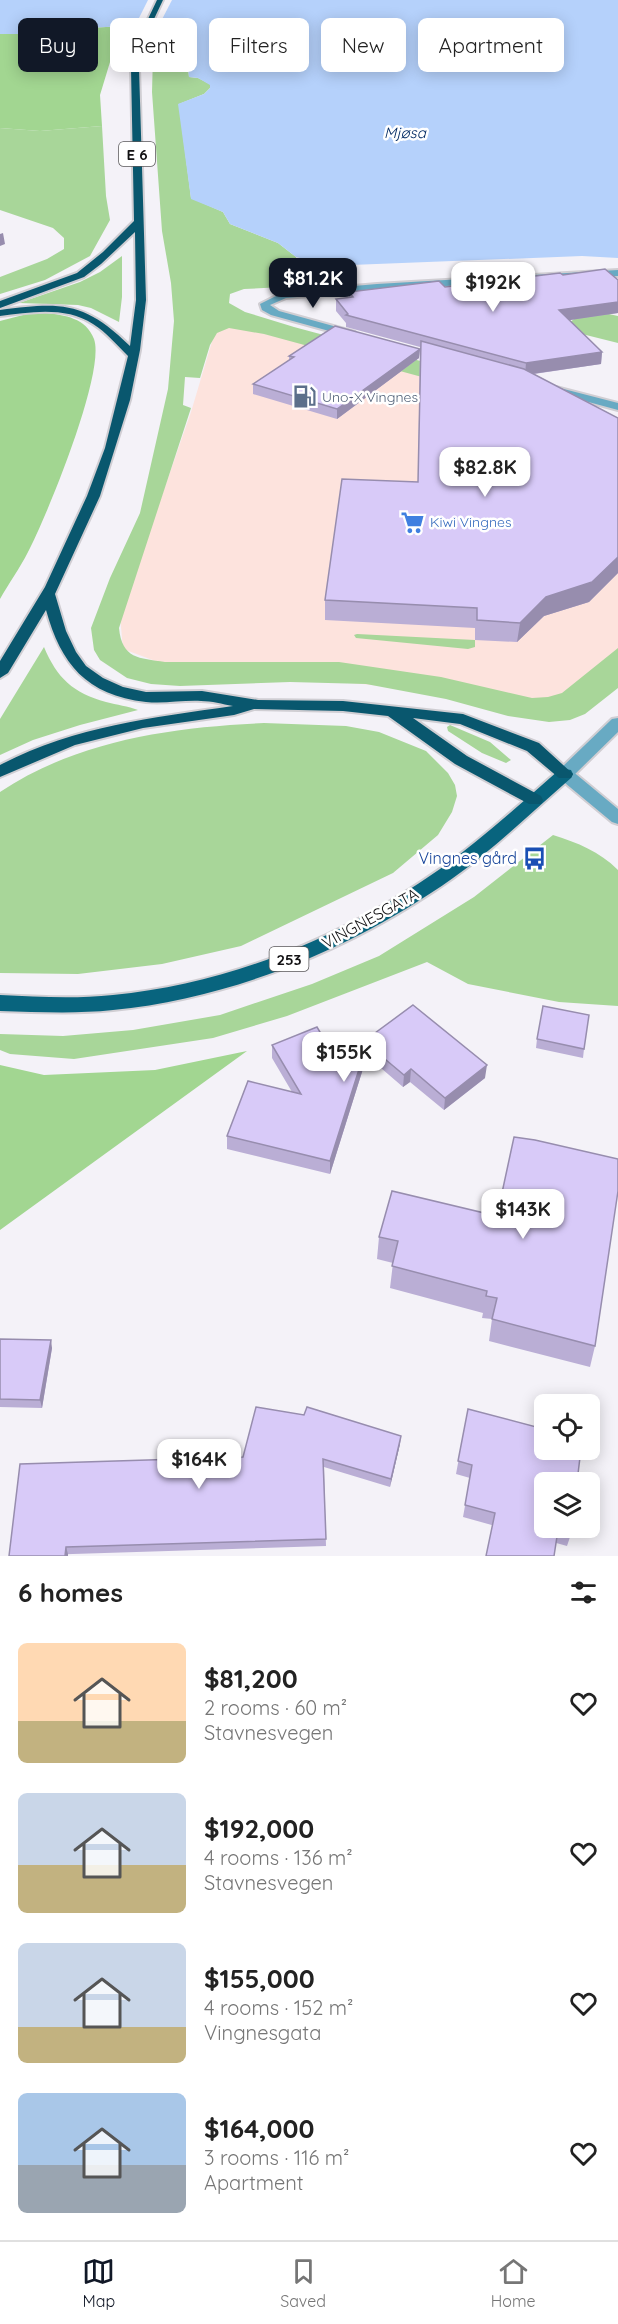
<!DOCTYPE html>
<meta charset="utf-8">
<style>
:root{--surface:#fff;--page:#f2f2f2;--text:#222;--muted:#767676;--line:#e0e0e0;--accent:#111827}
body{margin:0;font-family:Quicksand,sans-serif;background:var(--page);color:var(--text);height:100vh;display:flex;flex-direction:column;font-size:22px;white-space:nowrap}
*{box-sizing:border-box;margin:0}
p{font-size:20px;color:var(--muted)}
.icon{flex:none;width:33px;height:33px;fill:none;stroke:currentColor;stroke-width:2;stroke-linecap:round;stroke-linejoin:round}
.map{position:relative;height:1556px;overflow:hidden}
.drawer{display:flex;flex-direction:column;background:var(--surface);flex:1}
.drawer>*{flex:none}
.hud{position:absolute;left:18px;top:18px;width:582px;height:54px;display:flex;gap:12px}
.tools{position:absolute;left:534px;top:1394px;display:grid;gap:12px}
.tools a{display:grid;place-items:center;width:66px;height:66px;border-radius:9px;background:var(--surface);box-shadow:0 3px 15px #0003;font-size:30px}
.price{position:absolute;translate:-50% -51px;padding:0 14px;border-radius:12px;background:#fff;color:#222;font-size:20px;line-height:39px;filter:drop-shadow(0 2px 3px #0008)}
.price::after{content:'';position:absolute;left:50%;top:36px;width:18px;height:14px;margin-left:-9px;background:inherit;clip-path:polygon(0 0,100% 0,50% 100%)}
.price.active{background:var(--accent);color:#fff}
ul{padding:0;list-style:none}
li{display:flex;align-items:center;gap:18px;height:150px;padding:0 18px}
li span{display:grid;place-items:center;flex:none;width:168px;height:120px;border-radius:9px;color:#555}
li>.icon{margin-inline-start:auto}
span .icon{width:72px;height:72px;fill:#fffc;stroke-width:1}
li b{font-size:26px}
h2{display:flex;justify-content:space-between;align-items:center;height:72px;padding:0 18px;font-size:26px}
.pill{padding:0 21px;border-radius:9px;background:var(--surface);box-shadow:0 3px 15px #0003;font-size:21px;line-height:54px}
.pill.active{background:var(--accent);color:#fff}
.dock{display:flex;justify-content:space-around;align-items:center;height:84px;border-top:2px solid var(--line);background:var(--surface);font-size:16px;color:var(--muted)}
.dock a{display:grid;justify-items:center;gap:3px}
.dock .active{color:var(--accent)}
.map>svg:first-child{display:block}
.commercial{fill:#fde3dd}
.green{fill:#a8d699}
.forest{fill:#a2d691}
.water{fill:#b5d1fb}
.pier{fill:#f4f2f8}
.lines{fill:none;stroke-linecap:round;stroke-linejoin:round}
.minor-casing{stroke:#d0ced3;stroke-width:4}
.tertiary-casing{stroke:#d0ced3;stroke-width:4}
.primary-casing{stroke:#d0ced3;stroke-width:4}
.trunk-casing{stroke:#d0ced3;stroke-width:4}
.minor{fill:#68aac3;fill-rule:evenodd}
.tertiary{fill:#68aac3;fill-rule:evenodd}
.primary{fill:#08647e;fill-rule:evenodd}
.trunk{fill:#09576e;fill-rule:evenodd}
.wall{fill:#baaed5}
.shaded-wall{fill:#978dae}
.building{fill:#d8caf8;stroke:#978dae;stroke-width:1.5}
.labels{text-anchor:middle;dominant-baseline:central;stroke-width:5;stroke-linejoin:round;paint-order:stroke}
.far-service-label{font-size:14px;fill:#4e5e75;stroke:#fff;text-anchor:start}
.far-shop-label{font-size:14px;fill:#366cbe;stroke:#fff;text-anchor:start}
.far-water-label{font-size:15px;font-style:italic;fill:#002a63;stroke:#fff}
.shield{fill:#fff;stroke:#59585a;stroke-width:1.5}
.shield-label{font-size:15px;font-weight:bold;fill:#121113}
.transit-label{font-size:16px;fill:#164399;stroke:#fff;text-anchor:end}
.street-label{font-size:16px;fill:#121113;stroke:#fff}
</style>
<div class="map">
<svg width="618" height="1556" viewBox="0 0 618 1556">
<rect width="100%" height="100%" fill="#f4f2f8"/>
<!-- commercial -->
<path class="commercial" d="M234 327 427 371 419 419 418 449 618 529V651L569 695 545 702 166 665 123 649 120 616 191 412 216 328Z"/>
<!-- green -->
<path class="green" d="M162 28 185 41 189 77 198 78 210 84V88L204 94 179 104 191 198 223 212 230 224 278 243 296 257 303 286 244 289 230 294 229 303 245 312 294 327 439 366 433 380 264 334 229 328 217 333 210 345 200 378 185 377 183 405 191 408 119 628C122 659 139 658 165 662H339L441 677 532 698 548 697 562 693 618 648V688L585 714 570 720 549 722 508 716 446 699 366 684 290 682 180 686 151 684 127 678 100 660 94 650 91 628 110 578 140 513 168 389 174 321 171 283 162 231 152 92 153 55Z
M102 126 106 196 110 220 90 256 45 280 0 294V277L47 259 64 249V238L53 228 0 210V128L40 131Z
M122 256V297L119 322 91 308 78 305 19 303 80 282 100 272Z
M586 309 618 316V343L562 329Z
M357 634 475 640V647L468 649 356 638 354 635Z
M44 647C57 678 73 693 106 702 117 705 128 706 138 710L80 725 33 740 0 755V719Z
M264 723 346 726 379 732 426 751 448 773 455 785 457 796 452 812 438 835 393 873 241 946 162 964 78 974 0 973V792C78 740 173 727 264 723Z
M450 725 490 742 511 760 506 763 482 753 448 731 447 727Z
M553 835C578 843 599 851 618 870V1006L559 1002 468 984 427 962 287 1016 213 1038 74 1059 10 1054 0 1050V1034L63 1036 133 1030 220 1015 312 984 379 956 474 897Z"/>
<!-- forest -->
<path class="forest" d="M125 26 117 39 100 95 102 126 40 131 0 128V34H57L87 28Z
M45 313C65 315 86 318 94 339 106 372 46 518 28 552 20 568 9 583 0 599V321L27 314Z
M247 1051 0 1230V1065L44 1075 155 1070Z"/>
<!-- water -->
<path class="water" d="M0 0H618V258L582 256 351 265 322 264 296 257 278 243 230 224 223 212 191 199 178 104 204 94 210 88V85L198 78 189 77 185 41 162 28 125 26 87 28 57 34H0Z"/>
<!-- pier -->
<path class="pier" d="M148 0H172L156 31 133 30Z"/>
<g class="lines">
<defs>
<path id="minor" d="M618 270V276L377 290 286 298 270 305 279 311 355 332 356 334 351 337 271 315 262 310 260 304 284 292 377 284Z
M552 386 618 403V410L548 391V387Z
M565 769 571 770 618 809V824L612 822 559 778 557 774 559 770Z"/>
<path id="tertiary" d="M618 718V732L571 778H559L557 774 559 770 612 719Z"/>
<path id="primary" d="M565 769 571 770 573 774 571 778C532 812 495 848 453 878 354 948 234 998 113 1010 76 1014 38 1012 0 1011V995C38 997 76 999 113 995 230 984 345 936 440 869 482 839 520 804 559 770Z"/>
<path id="trunk" d="M157 0H163L145 38 139 68 146 300 140 350 130 400 100 496 55 594 66 631 76 652 86 666 103 678 123 687 146 692 202 691 258 700 343 701 463 714 539 743 573 774 571 778H559L527 751 460 724 413 718 467 756 541 796 543 800 541 804H529L455 764 388 716 343 711 254 709 234 715 143 728 75 745 0 777V765C75 726 151 718 233 706 222 704 212 701 201 701 183 700 164 704 146 702 86 695 61 664 46 610L8 673 0 678V661L45 587 87 496 105 448 128 356C117 345 106 332 93 324 66 306 30 312 0 316V310C61 302 84 301 130 346L136 300 135 232 101 264 84 277 0 308V301L77 273 103 252 134 221 131 68 139 38Z"/>
</defs>
<!-- minor casing -->
<use href="#minor" class="minor-casing"/>
<!-- tertiary casing -->
<use href="#tertiary" class="tertiary-casing"/>
<!-- primary casing -->
<use href="#primary" class="primary-casing"/>
<!-- trunk casing -->
<use href="#trunk" class="trunk-casing"/>
<!-- minor -->
<use href="#minor" class="minor"/>
<!-- tertiary -->
<use href="#tertiary" class="tertiary"/>
<!-- primary -->
<use href="#primary" class="primary"/>
<!-- trunk -->
<use href="#trunk" class="trunk"/>
</g>
<!-- wall -->
<path class="wall" d="M563 275 618 280V313L569 320 602 352 601 364 534 374 618 418V573L589 602 544 616 517 642 475 640V628L325 620V600L418 482 420 347 346 327V323L336 311V299L349 298V292L445 287Z
M420 349 419 358 337 419 253 394V384L289 360V356Z
M413 1005 485 1078 444 1110 410 1082 403 1087 367 1056 330 1174 227 1149V1136L292 1092 272 1058V1045L337 1061Z
M537 1039 584 1049 583 1058 536 1048Z
M392 1191 595 1346 590 1367 489 1341 492 1319 482 1318 483 1313 390 1288 393 1263 377 1259 379 1237Z
M0 1339 52 1348 42 1408 0 1407Z
M468 1409 571 1534 567 1546 463 1517 470 1478 456 1474Z
M400 1444 390 1487 324 1467 326 1546 9 1556 243 1457Z"/>
<!-- shaded-wall -->
<path class="shaded-wall" d="M3 233 5 244 0 246V234Z
M618 302V313L557 322 559 310Z
M420 349 419 358 337 419V409Z
M602 352 601 364 525 375 526 363Z
M618 557V573L589 602 544 616 517 642 520 623 546 597Z
M367 1044V1056L330 1174V1161Z
M487 1065 485 1078 444 1110 445 1098Z
M411 1069 410 1082 403 1087 404 1075Z
M51 1340 52 1348 42 1408 40 1400Z
M401 1436 400 1444 390 1487 391 1479Z
M66 1547 68 1554V1556H65Z"/>
<!-- building -->
<path class="building" d="M605 269 618 280V302L559 310 602 352 526 363 346 315 348 314 336 299 353 297 349 292 439 281 445 287 560 273 563 275Z
M335 326 420 349 337 409 253 384 294 357 289 356Z
M421 341 524 369 618 418V557L592 582 546 597 520 623 477 620V608L325 600 342 479 418 482Z
M413 1005 487 1065 445 1098 411 1069 404 1075 367 1044 330 1161 227 1136 248 1081 301 1094 272 1045 317 1027 337 1061Z
M543 1006 589 1015 584 1049 537 1039Z
M514 1137 535 1140 618 1159V1191L595 1346 492 1319 497 1298 486 1296 487 1291 392 1266 398 1241 379 1237 392 1191 497 1216Z
M0 1339 51 1340 40 1400 0 1399Z
M256 1407 304 1415 307 1407 401 1436 391 1479 323 1459 326 1539 66 1547 65 1556H9L20 1464 243 1457Z
M468 1409 544 1429V1449H581L577 1482H544V1527H571V1534L558 1530 554 1556H486L495 1513 465 1505 472 1465 458 1461Z"/>
<!-- icons -->
<defs>
<symbol id="fuel-bare" viewBox="-9 -9 18 18"><path d="M-5.5-6h7V0h2V4h1.3V-2.5L3-4.5l.8-.8L6-3V5H2.5V1h-1V6h-7ZM-4.2-4.7v3.2H.2V-4.7Z" fill="#5c6f8a" stroke="#fff" stroke-width="2.5" paint-order="stroke"/></symbol>
<symbol id="supermarket-bare" viewBox="-9 -9 18 18"><path d="M-6-5.5h2.5l.6 2H6L4.5 2H-2.5L-4.4-4H-6ZM-1.5 3.2a1.3 1.3 0 1 0 .1 0ZM3 3.2a1.3 1.3 0 1 0 .1 0Z" fill="#3f7fe0" stroke="#fff" stroke-width="2.5" paint-order="stroke"/></symbol>
<symbol id="bus-bare" viewBox="-9 -9 18 18"><path d="M-5-6H5V4H4V6H2V4H-2V6H-4V4H-5ZM-3.5-4V0h7V-4ZM-3.5 1.2v1.5H-2V1.2ZM2 1.2v1.5H3.5V1.2Z" fill="#1a4fb4" stroke="#fff" stroke-width="2.5" paint-order="stroke"/></symbol>
</defs>
<g fill-rule="evenodd">
<use href="#fuel-bare" x="288" y="380" width="33" height="33"/>
<use href="#supermarket-bare" x="396" y="506" width="33" height="33"/>
<use href="#bus-bare" x="518" y="842" width="33" height="33"/>
</g>
<g class="labels">
<!-- far-service labels -->
<g class="far-service-label">
<text x="322" y="397">Uno-X Vingnes</text>
</g>
<!-- far-shop labels -->
<g class="far-shop-label">
<text x="430" y="522">Kiwi Vingnes</text>
</g>
<!-- far-water labels -->
<g class="far-water-label">
<text x="405" y="132">Mjøsa</text>
</g>
<!-- shield labels -->
<g class="shield">
<rect x="119" y="142" width="36" height="24" rx="4.5"/>
<rect x="269.5" y="947" width="39" height="24" rx="4.5"/>
</g>
<g class="shield-label">
<text x="137" y="154">E 6</text>
<text x="289" y="959">253</text>
</g>
<!-- transit labels -->
<g class="transit-label">
<text x="517" y="858">Vingnes gård</text>
</g>
<!-- street labels -->
<g class="street-label">
<text transform="translate(370 918) rotate(-29)">VINGNESGATA</text>
</g>
</g>
</svg>
<div class="tools">
<a><svg class="icon" aria-label="locate" viewBox="0 0 24 24"><circle cx="12" cy="12" r="6"/><path d="M12 2v4M12 18v4M2 12h4M18 12h4"/></svg></a>
<a><svg class="icon" aria-label="layers" viewBox="0 0 24 24"><path d="M12 4l9 5-9 5-9-5zM3 14l9 5 9-5"/></svg></a>
</div>
<b class="price active" style="left:313px;top:309px">$81.2K</b>
<b class="price" style="left:493px;top:313px">$192K</b>
<b class="price" style="left:485px;top:498px">$82.8K</b>
<b class="price" style="left:344px;top:1083px">$155K</b>
<b class="price" style="left:523px;top:1240px">$143K</b>
<b class="price" style="left:199px;top:1490px">$164K</b>
<div class="hud">
<a class="pill active">Buy</a>
<a class="pill">Rent</a>
<a class="pill">Filters</a>
<a class="pill">New</a>
<a class="pill">Apartment</a>
</div>
</div>
<section class="drawer">
<h2>6 homes<svg class="icon" aria-label="filters" viewBox="0 0 24 24"><path d="M4 7h16M4 17h16"/><circle cx="9" cy="7" r="2"/><circle cx="15" cy="17" r="2"/></svg></h2>
<ul>
<li><span style="background:linear-gradient(#ffd9b3 65%,#c2b280 0)"><svg class="icon" aria-label="home" viewBox="0 0 24 24"><path d="M3 11l9-7 9 7M6 9v11h12V9"/></svg></span><div><b>$81,200</b><p>2 rooms · 60 m²</p><p>Stavnesvegen</p></div><svg class="icon" aria-label="heart" viewBox="0 0 24 24"><path d="M12 20l-8-8c-3-5 5-10 8-4 3-6 11-1 8 4z"/></svg></li>
<li><span style="background:linear-gradient(#c9d6e8 60%,#c2b280 0)"><svg class="icon" aria-label="home" viewBox="0 0 24 24"><path d="M3 11l9-7 9 7M6 9v11h12V9"/></svg></span><div><b>$192,000</b><p>4 rooms · 136 m²</p><p>Stavnesvegen</p></div><svg class="icon" aria-label="heart" viewBox="0 0 24 24"><path d="M12 20l-8-8c-3-5 5-10 8-4 3-6 11-1 8 4z"/></svg></li>
<li><span style="background:linear-gradient(#c9d6e8 70%,#c2b280 0)"><svg class="icon" aria-label="home" viewBox="0 0 24 24"><path d="M3 11l9-7 9 7M6 9v11h12V9"/></svg></span><div><b>$155,000</b><p>4 rooms · 152 m²</p><p>Vingnesgata</p></div><svg class="icon" aria-label="heart" viewBox="0 0 24 24"><path d="M12 20l-8-8c-3-5 5-10 8-4 3-6 11-1 8 4z"/></svg></li>
<li><span style="background:linear-gradient(#a9c7e8 60%,#9aa5b1 0)"><svg class="icon" aria-label="home" viewBox="0 0 24 24"><path d="M3 11l9-7 9 7M6 9v11h12V9"/></svg></span><div><b>$164,000</b><p>3 rooms · 116 m²</p><p>Apartment</p></div><svg class="icon" aria-label="heart" viewBox="0 0 24 24"><path d="M12 20l-8-8c-3-5 5-10 8-4 3-6 11-1 8 4z"/></svg></li>
</ul>
</section>
<nav class="dock">
<a class="active"><svg class="icon" aria-label="map" viewBox="0 0 24 24"><path d="M3 6l6-2 6 2 6-2v14l-6 2-6-2-6 2zM9 4v14M15 6v14"/></svg>Map</a>
<a><svg class="icon" aria-label="saved" viewBox="0 0 24 24"><path d="M7 4h10v16l-5-4-5 4z"/></svg>Saved</a>
<a><svg class="icon" aria-label="home" viewBox="0 0 24 24"><path d="M3 11l9-7 9 7M6 9v11h12V9"/></svg>Home</a>
</nav>
